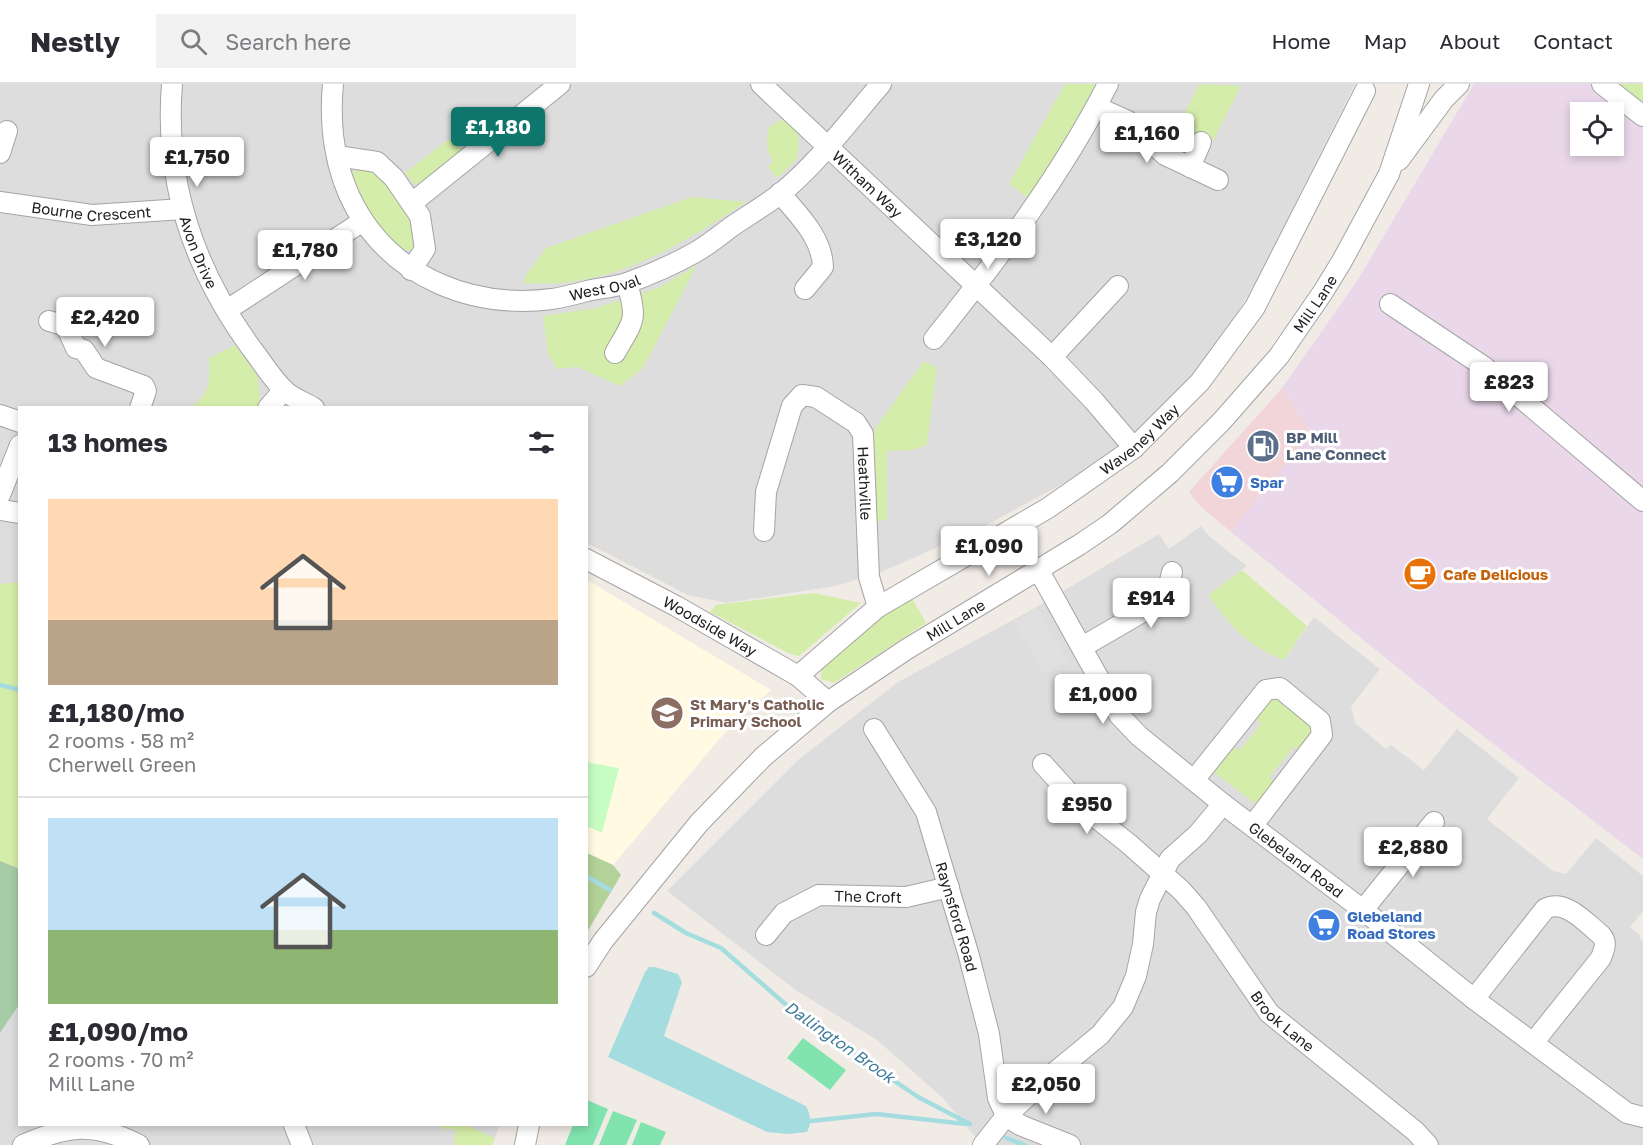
<!DOCTYPE html>
<meta charset="utf-8">
<style>
:root{--surface:#fff;--page:#f2f2f3;--text:#2b2b33;--muted:#7c7c81;--line:#e1e1e2;--accent:#0f766e}
body{margin:0;font-family:"Golos Text",sans-serif;background:var(--page);color:var(--text);height:100vh;display:flex;flex-direction:column;font-size:22px;white-space:nowrap}
*{box-sizing:border-box;margin:0}
p{font-size:20px;color:var(--muted)}
.icon{flex:none;width:33px;height:33px;fill:none;stroke:currentColor;stroke-width:2;stroke-linecap:round;stroke-linejoin:round}
.map{position:relative;flex:1;overflow:hidden}
.drawer{position:absolute;left:18px;top:322px;width:570px;height:720px;display:flex;flex-direction:column;background:var(--surface);border-radius:0px;box-shadow:0 3px 9px #0003}
.drawer>*{flex:none}
.fabs{position:absolute;left:1570px;top:18px;display:grid;gap:12px}
.fabs a{display:grid;place-items:center;width:54px;height:54px;border-radius:0px;background:var(--surface);box-shadow:0 3px 9px #0003;font-size:30px}
.price{position:absolute;translate:-50% -51px;padding:0 14px;border-radius:6px;background:#fff;color:#222;font-size:20px;line-height:39px;filter:drop-shadow(0 2px 3px #0008)}
.price::after{content:'';position:absolute;left:50%;top:36px;width:18px;height:14px;margin-left:-9px;background:inherit;clip-path:polygon(0 0,100% 0,50% 100%)}
.price.active{background:var(--accent);color:#fff}
ul{padding:0;list-style:none}
li{display:grid;align-content:center;gap:12px;height:318px;padding:0 30px}
li+li{border-top:2px solid var(--line)}
li span{display:grid;place-items:center;height:186px;border-radius:0px;color:#555}
li>.icon{margin-inline-start:auto}
span .icon{width:108px;height:108px;fill:#fffc;stroke-width:1}
li b{font-size:26px}
h2{display:flex;justify-content:space-between;align-items:center;height:72px;padding:0 30px;font-size:26px}
header{display:flex;align-items:center;gap:36px;box-sizing:border-box;height:84px;padding:0 30px;background:var(--surface);border-bottom:2px solid var(--line)}
header strong{font-size:28px}
nav{display:flex;gap:33px;margin-inline-start:auto;font-size:21px}
.search{width:420px;height:54px;background:var(--page);display:flex;align-items:center;gap:15px;box-sizing:border-box;padding:0 21px;border-radius:0px;color:var(--muted);font-size:22px}
.map>svg:first-child{display:block}
.residential{fill:#dedddd}
.commercial{fill:#f2d5d8}
.industrial{fill:#ead8ea;fill-rule:evenodd}
.education{fill:#fffae1}
.grass{fill:#d5edaa}
.forest{fill:#b3d299}
.cemetery{fill:#a6cba6}
.park{fill:#c7fcc2}
.pitch{fill:#81e3ad}
.parking{fill:#e0e0e0}
.water{fill:#a5dce0}
.lines{fill:none;stroke-linecap:round;stroke-linejoin:round}
.stream{stroke:#a5dce0;stroke-width:4.5}
.minor-casing{stroke:#a4a4a4;stroke-width:22}
.minor{stroke:#fff;stroke-width:20}
.labels{text-anchor:middle;dominant-baseline:central;stroke-width:6;stroke-linejoin:round;paint-order:stroke}
.street-label{font-size:15px;fill:#202020;stroke:#fff}
.service-label{font-size:15px;font-weight:bold;fill:#4e5e75;stroke:#fff;text-anchor:start}
.shop-label{font-size:15px;font-weight:bold;fill:#366cbe;stroke:#fff;text-anchor:start}
.food-label{font-size:15px;font-weight:bold;fill:#c56008;stroke:#fff;text-anchor:start}
.education-label{font-size:15px;font-weight:bold;fill:#785e54;stroke:#fff;text-anchor:start}
.water-label{font-size:16px;font-style:italic;fill:#3f7c9c;stroke:#fff}
</style>
<header>
<strong>Nestly</strong>
<div class="search"><svg class="icon" aria-label="search" viewBox="0 0 24 24"><circle cx="10" cy="10" r="6"/><path d="M15 15l6 6"/></svg>Search here</div>
<nav><a>Home</a><a>Map</a><a>About</a><a>Contact</a></nav>
</header>
<div class="map">
<svg width="1643" height="1061" viewBox="0 0 1643 1061">
<rect width="100%" height="100%" fill="#f1ebe6"/>
<!-- residential -->
<path class="residential" d="M0 0H1355L1256 197 1220 258 1181 310 1143 343 1081 390 979 445 879 489 835 502 727 519 688 511 587 459 586 324H20L19 498 0 500Z
M1201 442 1209 452 1247 482 1208 511 1284 576 1314 533 1380 585 1351 623 1356 640 1386 665 1391 661 1424 686 1457 645 1519 694 1487 735 1553 787 1566 790 1596 754 1643 792V827L1630 843 1641 852 1639 854 1643 858V1061H982L944 1015 877 956 797 907 667 807 798 676 898 598 1035 524 1159 450 1169 465Z
M19 921 20 1041H500L492 1061H0V949Z"/>
<!-- commercial -->
<path class="commercial" d="M1282 304 1311 349 1231 448 1200 422 1189 408Z"/>
<!-- industrial -->
<path class="industrial" d="M1474 0H1643V775L1452 628 1231 448 1311 349 1282 304 1357 197ZM1581 28H1614V62H1581Z"/>
<!-- education -->
<path class="education" d="M587 496 771 606 722 652 613 781 587 769Z"/>
<!-- grass -->
<path class="grass" d="M1065 0H1097L1061 64 1029 114 1009 100Z
M1199 0 1241 2 1213 57 1179 40Z
M1617 0H1643V20Z
M781 36C801 41 800 59 797 75L777 94 768 83 773 77C765 66 767 56 769 43Z
M449 55H452L468 72 420 107 405 89Z
M362 81 370 82 411 127 418 158 412 166H400L366 127 352 91 356 85Z
M692 113 746 118C689 155 632 192 562 199 550 200 537 199 525 200L524 194 546 164Z
M697 181 643 284 620 302 578 283 557 285 548 270 543 232 596 224 658 204Z
M235 261 257 291 261 318 255 324H191C210 309 210 298 209 274Z
M924 277 937 284 927 360C916 368 901 366 887 367V435L873 439 871 355 876 343Z
M1242 486 1307 542 1284 576C1245 561 1232 543 1208 511Z
M19 498H20L19 785 0 777V500Z
M814 509 861 519 799 572 790 570 710 528 716 521Z
M910 511 926 539 834 599 821 595 822 580 866 540Z
M1279 610 1314 639V653L1302 668 1294 663 1269 693 1278 700 1260 723 1212 687 1231 660 1239 667 1261 640 1254 633 1270 611Z
M440 1041H466L495 1054 492 1061H454L455 1046 440 1044Z"/>
<!-- forest -->
<path class="forest" d="M587 769 613 781 621 791 587 848Z"/>
<!-- cemetery -->
<path class="cemetery" d="M0 777 20 785 19 921 0 949Z"/>
<!-- park -->
<path class="park" d="M586 678 619 684 602 749 587 742Z"/>
<!-- pitch -->
<path class="pitch" d="M803 954 846 986 830 1006 787 974Z
M587 1016 608 1025 593 1061H565L573 1041H586Z
M613 1027 637 1036 626 1061H599Z
M641 1038 666 1048 660 1061H632Z"/>
<!-- parking -->
<path class="parking" d="M1038 524 1067 577 1044 590 1014 537Z"/>
<!-- water -->
<path class="water" d="M649 883H655L678 890 682 898 664 952 806 1022C811 1032 812 1038 807 1048L788 1050 767 1048 608 973 645 888Z"/>
<g class="lines">
<!-- stream -->
<path class="stream" d="M0 601 20 606
M586 792 610 806
M654 829 686 849 721 864 799 932 918 1013 970 1040
M811 1037 876 1030 966 1040
M1006 1054 1025 1061"/>
<defs>
<g id="minor">
<path id="s1" d="M172 0C164 98 194 186 252 265 262 278 271 293 283 305 290 313 304 318 314 324"/>
<path id="s2" d="M333 0C329 42 335 86 355 123 394 194 473 225 552 215 564 213 576 210 587 207 601 204 615 203 627 199 647 192 676 179 694 169 707 162 719 152 731 143 747 132 764 122 780 110 818 79 849 37 881 0"/>
<path id="s3" d="M761 0 1052 273 1094 317 1134 364"/>
<path d="M1602 0 1643 32"/>
<path d="M1097 23 1128 37 1165 71 1218 96"/>
<path d="M0 69 7 47"/>
<path d="M337 72 377 78 394 94 420 132 425 165 411 186"/>
<path d="M1399 76 1444 15 1459 0"/>
<path d="M1190 83 1201 58"/>
<path d="M780 109C799 132 822 153 823 183L805 205"/>
<path id="s4" d="M0 118 92 131 183 125"/>
<path d="M412 119 560 0"/>
<path d="M1390 220 1483 282 1643 417"/>
<path d="M227 226 363 137"/>
<path d="M49 237 66 242 76 264 84 266 96 284 144 302 146 307 140 324"/>
<path d="M934 255C998 175 1061 92 1108 0"/>
<path d="M615 269C634 236 638 237 627 199"/>
<path d="M1052 273 1118 202"/>
<path d="M268 324 284 306"/>
<path d="M0 331 20 338"/>
<path d="M0 411 20 361"/>
<path d="M0 426 20 429"/>
<path id="s5" d="M764 447 766 408 792 322 802 311 816 313 856 339 863 350 869 493 878 523"/>
<path id="s6" d="M586 475 676 522 798 592 828 618"/>
<path id="s7" d="M1038 485 1119 631 1139 652 1223 720 1363 826 1474 915 1627 1029 1643 1033"/>
<path d="M1082 563 1158 519 1169 501 1172 488"/>
<path id="s8" d="M798 592 878 523 1048 424 1134 364 1200 298 1255 223 1365 7"/>
<path id="s9" d="M874 645 926 728 969 872 989 950 998 1014 1006 1032"/>
<path id="s10" d="M1043 680 1080 721 1129 760 1181 806 1196 823 1269 929 1415 1047 1428 1061"/>
<path d="M1194 696 1266 606 1280 604 1320 637 1322 651 1253 741"/>
<path d="M1363 826 1434 738"/>
<path id="s11" d="M766 851 784 829 819 811 906 813 949 803"/>
<path id="s12" d="M586 883 603 857 699 739 763 673 828 618 907 565 1079 461 1110 440 1170 389 1221 338 1279 272 1323 208 1342 177 1389 90 1419 0"/>
<path d="M1474 915 1545 825C1565 814 1586 839 1601 851 1608 859 1604 865 1601 874L1533 959"/>
<path d="M1006 1032 1020 1041 1070 1061"/>
<path d="M294 1041 302 1061"/>
<path d="M23 1061C68 1041 94 1038 139 1061"/>
<path d="M525 1061 529 1041"/>
<path d="M983 1061 1006 1032 1043 998 1100 951 1123 923 1136 892 1143 860 1146 828 1150 815 1170 775 1198 750 1223 720"/>
</g>
</defs>
<!-- minor casing -->
<use href="#minor" class="minor-casing"/>
<!-- minor -->
<use href="#minor" class="minor"/>
</g>
<!-- icons -->
<defs>
<symbol id="fuel-disc" viewBox="-11 -11 22 22"><circle r="9.5" fill="#5c6f8a" stroke="#fff"/><path d="M-5.5-6h7V0h2V4h1.3V-2.5L3-4.5l.8-.8L6-3V5H2.5V1h-1V6h-7ZM-4.2-4.7v3.2H.2V-4.7Z" fill="#fff"/></symbol>
<symbol id="supermarket-disc" viewBox="-11 -11 22 22"><circle r="9.5" fill="#3f7fe0" stroke="#fff"/><path d="M-6-5.5h2.5l.6 2H6L4.5 2H-2.5L-4.4-4H-6ZM-1.5 3.2a1.3 1.3 0 1 0 .1 0ZM3 3.2a1.3 1.3 0 1 0 .1 0Z" fill="#fff"/></symbol>
<symbol id="cafe-disc" viewBox="-11 -11 22 22"><circle r="9.5" fill="#e8710a" stroke="#fff"/><path d="M-5.5-4.5H6V0H3Q3 3.5 0 3.5H-2.5Q-5.5 3.5-5.5 0ZM3-3.2v2h1.7v-2ZM-6 4.5H4V6H-6Z" fill="#fff"/></symbol>
<symbol id="school-disc" viewBox="-11 -11 22 22"><circle r="9.5" fill="#8d6e63" stroke="#fff"/><path d="M0-5L7-2L0 1L-7-2ZM-4 1L0 2.5L4 1V4Q0 6-4 4Z" fill="#fff"/></symbol>
</defs>
<g fill-rule="evenodd">
<use href="#fuel-disc" x="1244" y="343" width="38" height="38"/>
<use href="#supermarket-disc" x="1208" y="379" width="38" height="38"/>
<use href="#cafe-disc" x="1401" y="471" width="38" height="38"/>
<use href="#school-disc" x="648" y="610" width="38" height="38"/>
<use href="#supermarket-disc" x="1305" y="822" width="38" height="38"/>
</g>
<g class="labels">
<!-- street labels -->
<g class="street-label">
<text stroke="none"><textPath href="#s3" startOffset="146">Witham Way</textPath></text>
<text stroke="none"><textPath href="#s4" startOffset="92">Bourne Crescent</textPath></text>
<text stroke="none"><textPath href="#s1" startOffset="172">Avon Drive</textPath></text>
<text stroke="none"><textPath href="#s2" startOffset="412">West Oval</textPath></text>
<text stroke="none"><textPath href="#s12" startOffset="996">Mill Lane</textPath></text>
<text stroke="none"><textPath href="#s8" startOffset="417">Waveney Way</textPath></text>
<text stroke="none"><textPath href="#s5" startOffset="268">Heathville</textPath></text>
<text stroke="none"><textPath href="#s12" startOffset="512">Mill Lane</textPath></text>
<text stroke="none"><textPath href="#s6" startOffset="141">Woodside Way</textPath></text>
<text stroke="none"><textPath href="#s7" startOffset="396">Glebeland Road</textPath></text>
<text stroke="none"><textPath href="#s11" startOffset="117">The Croft</textPath></text>
<text stroke="none"><textPath href="#s9" startOffset="207">Raynsford Road</textPath></text>
<text stroke="none"><textPath href="#s10" startOffset="354">Brook Lane</textPath></text>
</g>
<!-- service labels -->
<g class="service-label">
<text x="1286" y="353">BP Mill<tspan x="1286" dy="17">Lane Connect</tspan></text>
</g>
<!-- shop labels -->
<g class="shop-label">
<text x="1250" y="398">Spar</text>
<text x="1347" y="832">Glebeland<tspan x="1347" dy="17">Road Stores</tspan></text>
</g>
<!-- food labels -->
<g class="food-label">
<text x="1443" y="490">Cafe Delicious</text>
</g>
<!-- education labels -->
<g class="education-label">
<text x="690" y="620">St Mary's Catholic<tspan x="690" dy="17">Primary School</tspan></text>
</g>
<!-- water labels -->
<g class="water-label">
<text transform="translate(840 958) rotate(35)">Dallington Brook</text>
</g>
</g>
</svg>
<div class="fabs">
<a><svg class="icon" aria-label="locate" viewBox="0 0 24 24"><circle cx="12" cy="12" r="6"/><path d="M12 2v4M12 18v4M2 12h4M18 12h4"/></svg></a>
</div>
<b class="price active" style="left:498px;top:74px">£1,180</b>
<b class="price" style="left:1147px;top:80px">£1,160</b>
<b class="price" style="left:197px;top:104px">£1,750</b>
<b class="price" style="left:988px;top:186px">£3,120</b>
<b class="price" style="left:305px;top:197px">£1,780</b>
<b class="price" style="left:105px;top:264px">£2,420</b>
<b class="price" style="left:1509px;top:329px">£823</b>
<b class="price" style="left:989px;top:493px">£1,090</b>
<b class="price" style="left:1151px;top:545px">£914</b>
<b class="price" style="left:1103px;top:641px">£1,000</b>
<b class="price" style="left:1087px;top:751px">£950</b>
<b class="price" style="left:1413px;top:794px">£2,880</b>
<b class="price" style="left:1046px;top:1031px">£2,050</b>
<section class="drawer">
<h2>13 homes<svg class="icon" aria-label="filters" viewBox="0 0 24 24"><path d="M4 7h16M4 17h16"/><circle cx="9" cy="7" r="2"/><circle cx="15" cy="17" r="2"/></svg></h2>
<ul>
<li><span style="background:linear-gradient(#ffd9b3 65%,#b9a48a 0)"><svg class="icon" aria-label="home" viewBox="0 0 24 24"><path d="M3 11l9-7 9 7M6 9v11h12V9"/></svg></span><div><b>£1,180/mo</b><p>2 rooms · 58 m²</p><p>Cherwell Green</p></div></li>
<li><span style="background:linear-gradient(#bfe0f5 60%,#8fb573 0)"><svg class="icon" aria-label="home" viewBox="0 0 24 24"><path d="M3 11l9-7 9 7M6 9v11h12V9"/></svg></span><div><b>£1,090/mo</b><p>2 rooms · 70 m²</p><p>Mill Lane</p></div></li>
</ul>
</section>
</div>
